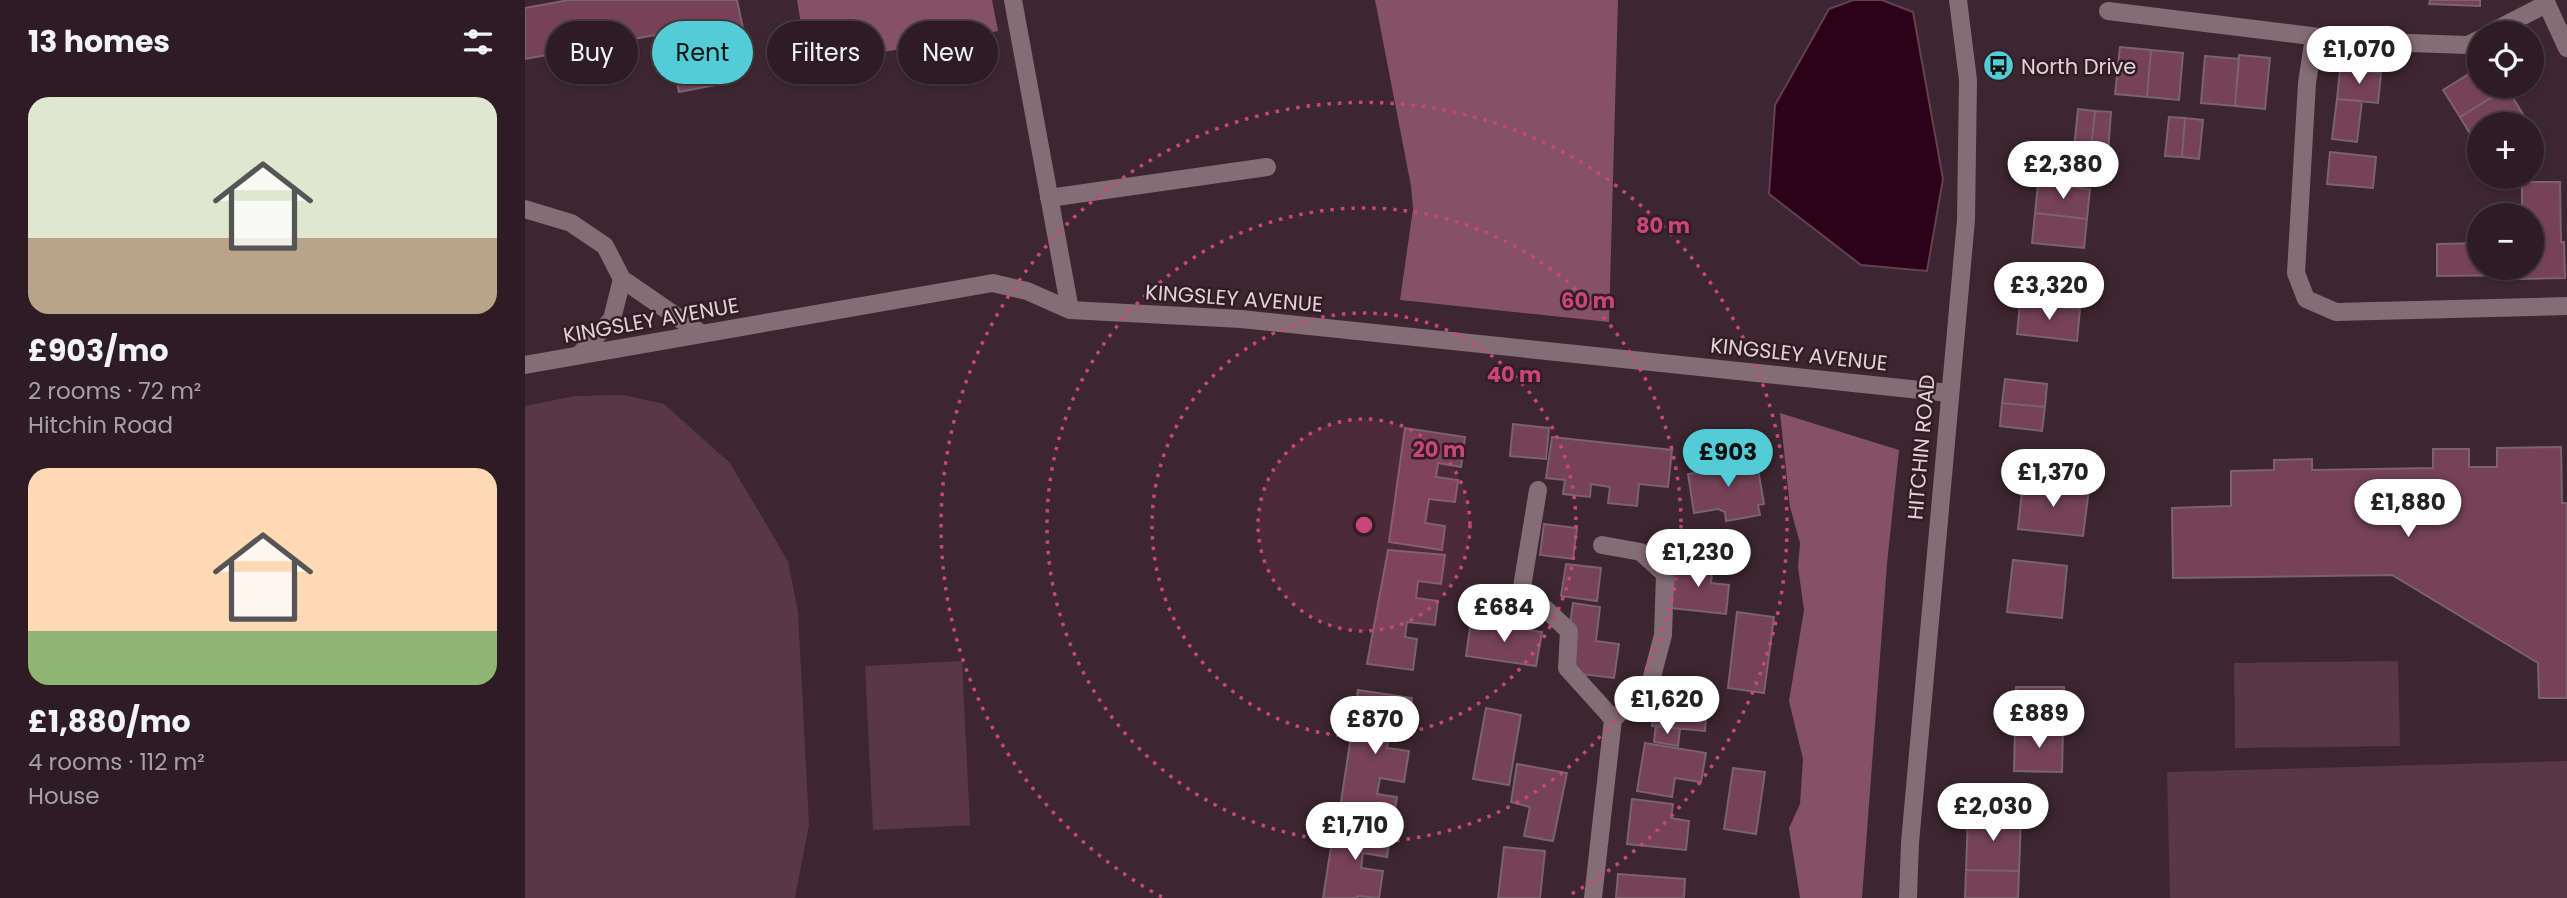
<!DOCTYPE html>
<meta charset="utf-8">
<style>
:root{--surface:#2d1c23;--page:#392930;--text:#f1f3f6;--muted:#a7a1a6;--line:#483a41;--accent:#52ccd6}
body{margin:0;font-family:Poppins,sans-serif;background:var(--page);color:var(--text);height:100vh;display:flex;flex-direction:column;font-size:26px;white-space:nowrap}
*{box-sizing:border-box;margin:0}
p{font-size:23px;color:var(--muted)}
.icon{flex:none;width:38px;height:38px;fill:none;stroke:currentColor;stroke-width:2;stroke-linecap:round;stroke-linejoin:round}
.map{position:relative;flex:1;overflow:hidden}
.drawer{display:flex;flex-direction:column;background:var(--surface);width:525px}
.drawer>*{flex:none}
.banner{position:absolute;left:21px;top:21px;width:665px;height:63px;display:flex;gap:14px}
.buttons{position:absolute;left:1942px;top:21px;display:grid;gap:14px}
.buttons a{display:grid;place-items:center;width:77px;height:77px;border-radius:50%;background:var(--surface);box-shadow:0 2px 5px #0004,0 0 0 2px var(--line);font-size:35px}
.price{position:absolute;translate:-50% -60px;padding:0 16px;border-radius:24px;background:#fff;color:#222;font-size:23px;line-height:46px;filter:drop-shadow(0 2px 4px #0008)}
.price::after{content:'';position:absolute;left:50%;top:42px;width:21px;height:16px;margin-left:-10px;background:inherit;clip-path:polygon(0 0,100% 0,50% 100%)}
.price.current{background:var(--accent);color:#111}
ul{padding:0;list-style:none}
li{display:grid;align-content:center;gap:14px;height:371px;padding:0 28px}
li span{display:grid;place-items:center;height:217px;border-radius:21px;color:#555}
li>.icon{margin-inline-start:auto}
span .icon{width:126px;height:126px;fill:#fffc;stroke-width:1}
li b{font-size:30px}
h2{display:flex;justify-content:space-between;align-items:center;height:84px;padding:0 28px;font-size:30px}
.tag{padding:0 24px;border-radius:32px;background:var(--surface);box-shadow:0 2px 5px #0004,0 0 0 2px var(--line);font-size:24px;line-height:63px}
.tag.current{background:var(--accent);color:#111}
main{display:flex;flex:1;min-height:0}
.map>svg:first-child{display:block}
.green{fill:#593745}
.forest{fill:#855167}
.water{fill:#2d0218;stroke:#634052;stroke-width:2}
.building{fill:#754258;stroke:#7b626c;stroke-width:2}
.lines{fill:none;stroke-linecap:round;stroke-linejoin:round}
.minor{stroke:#856d76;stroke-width:18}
.ring{fill:none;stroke:#ca467a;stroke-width:3.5;stroke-dasharray:3.5 7}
.labels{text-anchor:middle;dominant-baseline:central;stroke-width:5;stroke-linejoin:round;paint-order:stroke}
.poi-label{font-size:21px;fill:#e1d2d8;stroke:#321d25;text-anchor:start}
.street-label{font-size:21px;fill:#e1d2d8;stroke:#321d25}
.centre{fill:#ca467a;stroke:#321d25;stroke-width:3.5}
.ring-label{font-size:21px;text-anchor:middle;font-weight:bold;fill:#ca467a;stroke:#321d25;stroke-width:5;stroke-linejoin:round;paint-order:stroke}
</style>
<main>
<section class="drawer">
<h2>13 homes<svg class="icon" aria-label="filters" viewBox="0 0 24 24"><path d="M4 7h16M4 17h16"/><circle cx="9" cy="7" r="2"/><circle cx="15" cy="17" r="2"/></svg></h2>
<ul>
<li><span style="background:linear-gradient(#dfe7d0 65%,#b9a48a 0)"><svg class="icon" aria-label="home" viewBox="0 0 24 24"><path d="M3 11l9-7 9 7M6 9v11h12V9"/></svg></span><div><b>£903/mo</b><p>2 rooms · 72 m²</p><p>Hitchin Road</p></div></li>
<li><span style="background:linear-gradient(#ffd9b3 75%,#8fb573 0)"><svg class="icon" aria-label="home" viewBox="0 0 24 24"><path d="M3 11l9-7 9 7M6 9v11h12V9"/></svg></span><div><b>£1,880/mo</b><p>4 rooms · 112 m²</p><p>House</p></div></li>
</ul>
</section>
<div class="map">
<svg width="2042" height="898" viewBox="0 0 2042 898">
<rect width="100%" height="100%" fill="#3c262f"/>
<!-- green -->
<path class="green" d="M99 395 139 404 205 463 263 561 273 612 284 825 270 898H0V406L50 396Z
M437 661 445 825 348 830 340 666Z
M1873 661 1875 746 1710 748 1709 663Z
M2042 761V898H1645L1642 772Z"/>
<!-- forest -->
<path class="forest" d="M272 0H467L473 31 283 66Z
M850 0H1093L1084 322 875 300 888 209 886 186Z
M1255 413 1374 450 1362 564 1337 898H1275L1264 828 1275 804 1278 759 1264 701 1279 610 1273 567 1275 543 1265 507Z"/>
<!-- water -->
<path class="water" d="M1328 0H1357L1388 12 1418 179 1402 271 1336 265 1244 194 1250 105 1304 9Z"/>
<!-- building -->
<path class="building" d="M44 0H212L218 28 198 32 206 82 154 92 141 33 0 59V8Z
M1905 0H1955V6L1904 4Z
M1595 47 1626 50 1622 97 1590 94Z
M1626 50 1658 53 1654 100 1622 97Z
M1714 55 1745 58 1740 109 1710 106Z
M1680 56 1714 59 1710 106 1676 103Z
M1955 67V86H1980L1982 88 1935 117 1918 90Z
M1815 69 1856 73 1853 103 1812 99Z
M1982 88 1999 116 1985 124H1955V144L1952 145 1935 117Z
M1812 99 1837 101 1832 142 1807 139Z
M1553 109 1570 111 1566 150 1549 148Z
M1570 111 1586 112 1583 151 1566 150Z
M1644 117 1660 118 1657 157 1640 156Z
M1660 118 1678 120 1674 159 1657 157Z
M1805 152 1851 157 1848 188 1802 184Z
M1997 182H2035L2036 242H2039L2040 278 1993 279V275L1912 276V244L1955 243V268H2007V215H1997Z
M1513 184 1565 189 1562 219 1510 213Z
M1510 213 1562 219 1559 248 1507 243Z
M1498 272 1558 278 1555 309 1495 303Z
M1495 303 1555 309 1552 341 1492 334Z
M1480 379 1522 384 1520 407 1477 403Z
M1477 403 1520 407 1517 431 1475 426Z
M988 424 1024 428 1021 459 985 456Z
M880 428 940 437 936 467 913 463 911 477 933 480 930 502 904 499 900 523 920 526 917 550 864 542Z
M1027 437 1147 450 1143 487 1114 484 1112 506 1083 503 1085 487 1066 484 1065 497 1038 494 1040 480 1021 478Z
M2036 447 2037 503H2042V698H2014L2013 663 1867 575 1648 578 1647 508 1706 506V471L1749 470V460L1787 459V470L1908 468V449H1944V467H1972V448Z
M1231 458 1239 504 1233 505 1235 515 1201 521 1200 512 1193 509 1169 513 1163 474 1183 471 1182 466Z
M1498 482 1564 489 1558 536 1493 529Z
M1019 524 1052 528 1048 559 1015 555Z
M863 550 920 555 916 584 893 581 891 598 913 601 910 625 882 622 880 637 892 639 888 670 842 664Z
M1151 560 1188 564 1186 583 1204 585 1201 614 1146 608Z
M1488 560 1542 566 1537 618 1482 612Z
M1041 564 1076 568 1072 601 1036 596Z
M1048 603 1075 607 1071 641 1094 644 1089 678 1038 672Z
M1212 612 1249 617 1239 693 1203 688Z
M946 621 1017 632 1011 666 941 656Z
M1132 678 1174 682 1172 702 1182 703 1180 731 1127 726Z
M1491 687H1539L1538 730 1490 729Z
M833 690 887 698 881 738 864 736 862 748 884 751 879 782 855 778 852 794 872 797 868 823 814 815Z
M961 708 996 715 984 785 948 779Z
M1131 725 1155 729 1153 746 1129 742Z
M1490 729 1538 730 1537 772 1489 771Z
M1120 743 1181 753 1176 782 1150 778 1147 797 1112 791Z
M992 764 1042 773 1028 841 999 836 1005 807 986 802Z
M1208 768 1240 772 1231 834 1199 829Z
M1107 799 1148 804 1146 818 1164 821 1161 850 1102 844Z
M1443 815 1496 817 1494 871 1441 870Z
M810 822 866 831 862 857 838 853 836 868 858 871 854 898 833 896 832 898H798Z
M979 847 1020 851 1015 898H973Z
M1441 870 1494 871 1493 898H1440Z
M1093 874 1160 879 1159 898H1091Z"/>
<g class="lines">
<!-- minor -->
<path class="minor" d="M488 0 545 310
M2020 0 2042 48
M1583 11 1827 41 1943 45 1955 39
M1965 33 2021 4
M1789 37 1782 83 1771 273 1781 299 1811 312 2042 306
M524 198 742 167
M0 209 46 223 80 246 97 279 177 334
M54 355 87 319 97 279
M0 365 468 283 502 291 545 310 716 319 1424 393
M1013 490 997 587 1044 631 1042 668 1088 719
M1077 545 1116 552 1140 574 1138 635 1124 688 1088 719
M1068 898 1088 719
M1383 898 1385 843 1441 220 1443 80 1433 0"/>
</g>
<!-- distance rings -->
<circle cx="839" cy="525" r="106" fill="#ca467a" fill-opacity=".12"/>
<g class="ring">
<circle cx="839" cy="525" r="106"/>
<circle cx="839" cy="525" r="212"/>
<circle cx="839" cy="525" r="317"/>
<path d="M637 897A423 423 0 1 1 1041 897"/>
</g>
<!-- icons -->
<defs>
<symbol id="bus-disc" viewBox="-11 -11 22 22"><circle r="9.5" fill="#52ccd6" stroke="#321d25"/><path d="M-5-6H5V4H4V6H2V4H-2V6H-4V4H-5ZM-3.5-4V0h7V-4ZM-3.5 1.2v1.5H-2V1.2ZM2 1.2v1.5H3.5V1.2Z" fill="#111"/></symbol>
</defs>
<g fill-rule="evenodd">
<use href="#bus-disc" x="1456" y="48" width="35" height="35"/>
</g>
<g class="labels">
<!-- poi labels -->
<g class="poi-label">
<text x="1496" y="66">North Drive</text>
</g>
<!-- street labels -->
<g class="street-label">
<text transform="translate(709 298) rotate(4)">KINGSLEY AVENUE</text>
<text transform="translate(126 320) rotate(-10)">KINGSLEY AVENUE</text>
<text transform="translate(1274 354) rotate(6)">KINGSLEY AVENUE</text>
<text transform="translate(1396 447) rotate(-85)">HITCHIN ROAD</text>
</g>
</g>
<circle cx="839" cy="525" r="10" class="centre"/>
<g class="ring-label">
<text x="1138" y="233">80 m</text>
<text x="1063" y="308">60 m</text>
<text x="989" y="382">40 m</text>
<text x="914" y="457">20 m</text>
</g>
</svg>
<div class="buttons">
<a><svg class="icon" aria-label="locate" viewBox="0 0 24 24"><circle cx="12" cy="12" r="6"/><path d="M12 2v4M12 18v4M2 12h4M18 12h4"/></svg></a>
<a>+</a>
<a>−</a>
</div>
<b class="price" style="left:1834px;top:86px">£1,070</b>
<b class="price" style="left:1538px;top:201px">£2,380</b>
<b class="price" style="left:1524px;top:322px">£3,320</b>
<b class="price current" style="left:1203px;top:489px">£903</b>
<b class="price" style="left:1528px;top:509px">£1,370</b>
<b class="price" style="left:1883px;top:539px">£1,880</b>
<b class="price" style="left:1173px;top:589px">£1,230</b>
<b class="price" style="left:979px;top:644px">£684</b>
<b class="price" style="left:1142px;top:736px">£1,620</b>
<b class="price" style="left:1514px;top:750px">£889</b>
<b class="price" style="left:850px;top:756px">£870</b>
<b class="price" style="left:1468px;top:843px">£2,030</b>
<b class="price" style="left:830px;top:862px">£1,710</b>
<div class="banner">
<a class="tag">Buy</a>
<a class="tag current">Rent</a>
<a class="tag">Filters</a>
<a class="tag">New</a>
</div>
</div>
</main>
